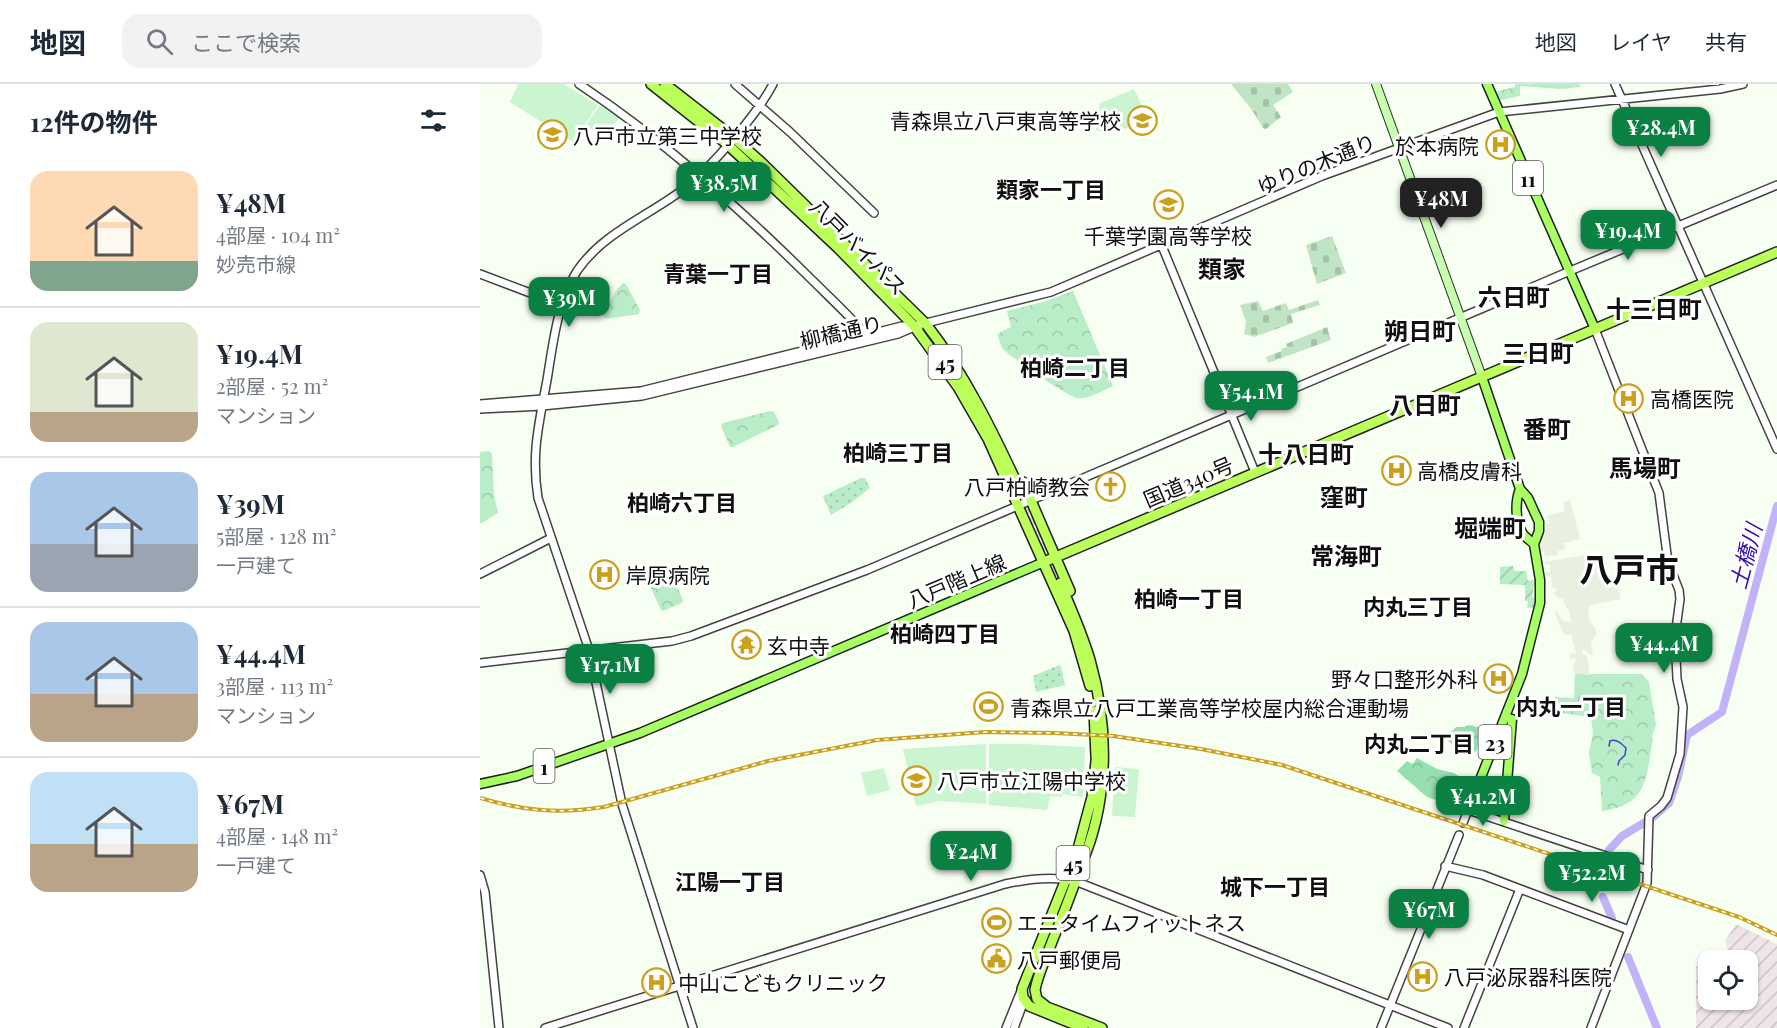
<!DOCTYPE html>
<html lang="ja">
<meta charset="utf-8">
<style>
:root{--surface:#fff;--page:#f2f2f3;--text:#1f2937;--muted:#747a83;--line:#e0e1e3;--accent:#0b8043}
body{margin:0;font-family:"Playfair Display","Noto Sans JP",serif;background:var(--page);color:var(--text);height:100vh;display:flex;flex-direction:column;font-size:22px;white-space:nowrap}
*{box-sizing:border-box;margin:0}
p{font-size:20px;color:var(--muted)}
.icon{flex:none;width:33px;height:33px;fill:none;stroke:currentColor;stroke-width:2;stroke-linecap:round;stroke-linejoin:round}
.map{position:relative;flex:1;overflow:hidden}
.sheet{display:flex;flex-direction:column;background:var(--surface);width:480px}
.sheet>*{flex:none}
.tools{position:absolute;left:1218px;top:866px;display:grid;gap:12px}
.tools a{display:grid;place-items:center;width:60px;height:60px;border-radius:12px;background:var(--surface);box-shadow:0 2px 4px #0004;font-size:30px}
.price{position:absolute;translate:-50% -51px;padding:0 14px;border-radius:12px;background:var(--accent);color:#fff;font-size:20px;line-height:39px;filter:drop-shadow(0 2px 3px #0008)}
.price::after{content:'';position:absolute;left:50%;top:36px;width:18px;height:14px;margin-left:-9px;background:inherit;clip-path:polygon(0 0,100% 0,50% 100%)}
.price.current{background:#222;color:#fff}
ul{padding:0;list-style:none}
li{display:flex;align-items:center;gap:18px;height:150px;padding:0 30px}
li+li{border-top:2px solid var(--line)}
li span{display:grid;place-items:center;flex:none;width:168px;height:120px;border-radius:18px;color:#555}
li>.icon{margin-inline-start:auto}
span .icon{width:72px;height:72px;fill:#fffc;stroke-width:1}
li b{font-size:26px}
h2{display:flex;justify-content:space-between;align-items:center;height:72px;padding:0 30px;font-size:26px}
header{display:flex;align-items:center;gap:36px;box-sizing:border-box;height:84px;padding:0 30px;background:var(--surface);border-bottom:2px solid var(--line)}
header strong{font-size:28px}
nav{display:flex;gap:33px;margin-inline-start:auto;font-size:21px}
.search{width:420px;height:54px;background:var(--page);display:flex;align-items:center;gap:15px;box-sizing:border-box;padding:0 21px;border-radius:18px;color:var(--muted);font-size:22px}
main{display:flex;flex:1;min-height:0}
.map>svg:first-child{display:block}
.industrial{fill:url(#industrial-furrows)}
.grass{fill:url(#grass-dots)}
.forest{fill:url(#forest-crowns)}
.cemetery{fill:url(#cemetery-stones)}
.park{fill:url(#park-crowns)}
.garden{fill:url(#garden-furrows)}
.pitch{fill:#cbf4d1}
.plaza{fill:#e8f1df}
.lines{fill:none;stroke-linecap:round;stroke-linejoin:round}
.stream{stroke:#5635d7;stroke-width:1.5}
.river{stroke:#c0b3fa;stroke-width:8}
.trunk-tunnel{stroke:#d4dbd1;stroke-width:9;stroke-dasharray:9 4.5;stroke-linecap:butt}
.tertiary-casing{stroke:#434343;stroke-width:10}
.secondary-casing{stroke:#323232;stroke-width:10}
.primary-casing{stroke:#212121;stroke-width:11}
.trunk-casing{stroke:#212121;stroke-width:12}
.tertiary{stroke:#fff;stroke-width:7}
.secondary{stroke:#c7ffae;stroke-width:8}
.primary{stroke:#a7ff63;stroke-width:8}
.trunk{stroke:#bcfe5a;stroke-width:9}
.rail-casing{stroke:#cba01d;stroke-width:4}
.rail{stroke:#fff;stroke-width:1.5;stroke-dasharray:4.5;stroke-linecap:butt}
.labels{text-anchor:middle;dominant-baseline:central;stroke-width:6;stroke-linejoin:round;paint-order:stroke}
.shield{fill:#fff;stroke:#585858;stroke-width:1.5}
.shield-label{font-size:20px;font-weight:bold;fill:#101010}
.poi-label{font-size:21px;fill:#101010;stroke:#fff;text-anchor:start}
.street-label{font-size:21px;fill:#101010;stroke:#fff}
.neighbourhood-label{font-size:22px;font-weight:bold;fill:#101010;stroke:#fff}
.water-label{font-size:22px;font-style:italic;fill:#340fac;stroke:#fff}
.quarter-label{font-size:24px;font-weight:bold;fill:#101010;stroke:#fff}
.town-label{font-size:33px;font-weight:bold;fill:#101010;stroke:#fff}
</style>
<header>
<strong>地図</strong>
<div class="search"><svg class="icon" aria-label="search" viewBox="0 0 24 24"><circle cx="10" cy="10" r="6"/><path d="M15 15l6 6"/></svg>ここで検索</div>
<nav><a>地図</a><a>レイヤ</a><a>共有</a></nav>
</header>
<main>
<section class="sheet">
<h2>12件の物件<svg class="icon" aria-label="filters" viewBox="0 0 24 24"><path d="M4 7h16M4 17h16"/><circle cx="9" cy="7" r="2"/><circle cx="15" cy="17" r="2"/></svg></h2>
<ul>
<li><span style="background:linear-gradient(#ffd9b3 75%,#7fa58c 0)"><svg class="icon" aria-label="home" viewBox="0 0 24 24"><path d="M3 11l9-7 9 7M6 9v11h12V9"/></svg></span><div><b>¥48M</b><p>4部屋 · 104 m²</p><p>妙売市線</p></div></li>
<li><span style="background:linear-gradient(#dfe7d0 75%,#b9a48a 0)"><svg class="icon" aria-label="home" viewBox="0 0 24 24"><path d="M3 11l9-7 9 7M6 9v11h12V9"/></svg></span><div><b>¥19.4M</b><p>2部屋 · 52 m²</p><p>マンション</p></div></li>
<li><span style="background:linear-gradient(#a9c7e8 60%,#9aa5b1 0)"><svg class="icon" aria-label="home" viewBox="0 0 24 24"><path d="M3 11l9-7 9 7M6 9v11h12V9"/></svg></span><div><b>¥39M</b><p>5部屋 · 128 m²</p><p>一戸建て</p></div></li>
<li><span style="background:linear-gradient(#a9c7e8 60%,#b9a48a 0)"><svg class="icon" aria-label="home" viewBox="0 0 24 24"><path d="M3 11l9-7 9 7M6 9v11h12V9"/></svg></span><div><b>¥44.4M</b><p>3部屋 · 113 m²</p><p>マンション</p></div></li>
<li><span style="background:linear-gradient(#bfe0f5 60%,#b9a48a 0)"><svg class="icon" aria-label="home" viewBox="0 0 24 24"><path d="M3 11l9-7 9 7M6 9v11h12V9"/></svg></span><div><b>¥67M</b><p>4部屋 · 148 m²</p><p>一戸建て</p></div></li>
</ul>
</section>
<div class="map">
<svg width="1297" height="944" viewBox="0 0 1297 944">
<defs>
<pattern id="industrial-furrows" width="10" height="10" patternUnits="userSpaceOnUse" patternTransform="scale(1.5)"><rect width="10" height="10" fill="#efe4e7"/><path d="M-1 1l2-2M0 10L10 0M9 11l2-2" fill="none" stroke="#ccc3c5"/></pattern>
<pattern id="grass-dots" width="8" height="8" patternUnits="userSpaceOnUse" patternTransform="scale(1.5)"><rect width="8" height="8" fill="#b8edc7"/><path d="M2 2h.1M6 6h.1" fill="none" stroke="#9dcaaa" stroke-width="1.8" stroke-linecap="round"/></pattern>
<pattern id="forest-crowns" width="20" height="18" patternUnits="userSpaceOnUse" patternTransform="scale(1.5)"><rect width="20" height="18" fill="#96dfb0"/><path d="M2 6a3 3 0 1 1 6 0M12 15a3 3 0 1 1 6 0" fill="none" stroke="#80be96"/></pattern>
<pattern id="cemetery-stones" width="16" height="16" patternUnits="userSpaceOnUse" patternTransform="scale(1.5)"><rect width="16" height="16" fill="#c1e4c5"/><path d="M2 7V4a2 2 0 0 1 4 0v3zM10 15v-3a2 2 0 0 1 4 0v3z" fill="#a5c3a8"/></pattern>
<pattern id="park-crowns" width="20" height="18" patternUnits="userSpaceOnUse" patternTransform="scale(1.5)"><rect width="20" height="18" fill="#b8edc7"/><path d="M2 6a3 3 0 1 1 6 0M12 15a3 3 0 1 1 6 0" fill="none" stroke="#9dcaaa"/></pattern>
<pattern id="garden-furrows" width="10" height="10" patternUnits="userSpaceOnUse" patternTransform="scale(1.5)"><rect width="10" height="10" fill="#b8edc7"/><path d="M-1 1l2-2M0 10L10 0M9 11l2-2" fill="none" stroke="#9dcaaa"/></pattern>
</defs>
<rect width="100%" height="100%" fill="#f7fff3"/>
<!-- industrial -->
<path class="industrial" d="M1256 840 1297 860V944H1216V882L1228 890V915H1268V876H1254L1247 865 1245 857Z"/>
<!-- grass -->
<path class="grass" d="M381 394H385L390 404 371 419 351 431 343 412Z
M579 581 581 582 585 601 556 608 553 592Z"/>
<!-- forest -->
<path class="forest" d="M989 641 998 643 1000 654 996 668 975 662 968 657 970 649 976 643H984Z
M937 674 957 685 974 689 980 693 977 712 975 714 956 716 947 713 917 687 927 677 933 680Z"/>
<!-- cemetery -->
<path class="cemetery" d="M751 0H808L813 8 793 21 801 33 786 45 783 44 772 26Z
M852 152 866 189 837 200 826 161Z
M838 216 840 221 811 230 813 239 774 253 764 250 766 237 760 221 778 217 783 227 806 219 809 226Z
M847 243 851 256 788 279 786 273 802 267 801 265 807 263 806 260Z"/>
<!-- park -->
<path class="park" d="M1035 0H1100V3L1080 5 1040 2V12L1017 17 1014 8 1035 3Z
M143 199 146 200 160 226 159 230 126 235 123 232 135 208Z
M593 207 633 302C623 306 609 316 597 314 587 312 529 272 522 264 520 260 519 254 517 250L531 243 527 227 563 218Z
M290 327 294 328 299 338 298 341 253 363H250L241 342 243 339Z
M9 367 12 370 14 411 18 429 0 440V368Z
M187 488 191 490 203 516 202 519 183 527 181 526 169 500 170 496Z
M1095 590H1162L1169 598 1176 641 1172 652 1173 655C1166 692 1169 721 1122 727L1120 693 1112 689 1109 669 1113 649 1111 633 1073 628 1075 613 1094 614Z"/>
<!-- garden -->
<path class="garden" d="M1033 482 1034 487H1046L1048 497 1057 495 1056 502H1054L1052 513 1056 515 1055 523 1047 524 1048 517H1045V501L1020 500V483Z"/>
<!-- pitch -->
<path class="pitch" d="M38 0H84L118 21 93 58 30 18Z
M654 5 664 26 662 38C645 45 634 51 616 46L620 19Z
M120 21 139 34 124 54 106 41Z
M516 610 520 633 502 636 498 613Z
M506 660V720L460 717 436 722 423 665Z
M509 660H543L605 663 603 713 583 710 582 713 570 712 567 726 509 721Z
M635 683 659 685 655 733 632 732Z
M404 684 410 706 387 712 381 689Z"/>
<!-- plaza -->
<path class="plaza" d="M1090 416 1100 455 1084 459 1085 465 1078 467V471L1065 473 1064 467 1061 468 1060 454 1065 449 1066 440 1069 439 1067 432 1085 427 1083 418Z
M1110 470 1119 475 1125 504 1138 502 1141 515 1110 521 1108 525 1110 539 1115 543 1117 550 1111 558 1113 572 1102 565 1103 570 1107 573 1110 591 1095 590 1093 585 1096 574 1090 575 1091 569 1096 570 1091 551 1094 549 1087 551 1083 548 1074 528 1077 527 1082 536 1091 539 1089 526 1087 525 1082 514 1079 515 1073 509 1077 507V505L1072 503 1071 493 1066 492 1065 489 1070 488V480H1064L1065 478Z"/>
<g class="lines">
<!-- stream -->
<path class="stream" d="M1129 662 1130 657C1136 654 1142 660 1146 664L1145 671 1139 677 1138 681"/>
<!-- river -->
<path class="river" d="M1129 766 1142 752 1172 734 1189 719 1198 693 1207 651 1242 628 1297 422
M1123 813 1132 834
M1148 873 1177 944"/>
<!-- trunk-tunnel -->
<path class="trunk-tunnel" d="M541 408 580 499"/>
<defs>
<path id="tertiary" d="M99 0C182 55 256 121 327 191 347 211 369 231 388 253
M255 0 310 48 394 129
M1135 0 1297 365
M682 162 775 388
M0 190 82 221
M0 320 161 307 422 242H434L571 208 842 92 1019 28 1240 5 1263 0
M0 325 62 322 162 312 418 250 432 244
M0 490 71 454
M0 579 192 557 211 552 387 486 1090 187 1297 101
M983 739 988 726 1168 786
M965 782 1003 791 1149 846
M0 791 5 808 19 944
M65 944 525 800C548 795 572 792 595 797L968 944
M213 944 142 720 109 566 58 414C51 369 59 340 67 296 73 260 77 219 97 187 122 150 166 133 201 107 229 86 277 31 293 0
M526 944 541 907
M534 944 544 917
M901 944 979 751
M984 944 1040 805
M1111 944 1167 799 1169 732 1181 722 1187 714 1200 670 1203 623 1197 595 1195 552 1200 515 1199 506 1188 478 1179 409 1115 245"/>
<path id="secondary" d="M896 0 1002 293"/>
<path id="primary" d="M1007 0 1115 245
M1040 405C1035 417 1035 438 1043 450 1046 454 1051 457 1054 460
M0 700 37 692 160 649 564 478
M988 726 1042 590 1060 519V496L1054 460 1059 447V438L1048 414 1040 405 1002 293
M1024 737 1032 635 1025 633"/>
<path id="trunk" d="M171 0 247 60 358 164 438 246
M185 0 253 53 281 78 446 240C485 290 514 350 541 408
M434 242 478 303 508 355 594 547 610 602
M543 398 590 507
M564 478 1297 168
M580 499C591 524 602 549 610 576 628 639 629 708 606 769 595 798 585 827 573 855 567 872 558 889 555 906L557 915 567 923 622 944
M614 627 616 673
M603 944 549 922 543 913 542 905 598 765 612 713 617 668"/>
</defs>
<!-- tertiary casing -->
<use href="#tertiary" class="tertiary-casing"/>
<!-- secondary casing -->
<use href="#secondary" class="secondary-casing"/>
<!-- primary casing -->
<use href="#primary" class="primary-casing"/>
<!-- trunk casing -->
<use href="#trunk" class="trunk-casing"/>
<!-- tertiary -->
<use href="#tertiary" class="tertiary"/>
<!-- secondary -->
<use href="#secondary" class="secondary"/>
<!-- primary -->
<use href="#primary" class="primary"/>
<!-- trunk -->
<use href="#trunk" class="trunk"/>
<defs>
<path id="rail" d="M0 714C44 727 79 730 124 723L288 677 397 656 505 648 575 649 633 652 721 665 802 681 1259 833 1297 851"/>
</defs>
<!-- rail casing -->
<use href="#rail" class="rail-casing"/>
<!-- rail -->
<use href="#rail" class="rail"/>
</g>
<!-- icons -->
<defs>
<symbol id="school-ring" viewBox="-11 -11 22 22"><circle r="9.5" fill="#fff" stroke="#cba01d" stroke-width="1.5"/><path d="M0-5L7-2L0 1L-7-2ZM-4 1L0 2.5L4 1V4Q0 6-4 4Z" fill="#cba01d"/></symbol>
<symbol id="hospital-ring" viewBox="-11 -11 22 22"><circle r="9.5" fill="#fff" stroke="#cba01d" stroke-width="1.5"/><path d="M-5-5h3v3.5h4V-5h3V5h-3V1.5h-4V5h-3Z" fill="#cba01d"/></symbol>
<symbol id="church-ring" viewBox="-11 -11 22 22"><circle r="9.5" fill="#fff" stroke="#cba01d" stroke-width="1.5"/><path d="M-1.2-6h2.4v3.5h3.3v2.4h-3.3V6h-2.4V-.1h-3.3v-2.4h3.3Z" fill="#cba01d"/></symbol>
<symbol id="temple-ring" viewBox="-11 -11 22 22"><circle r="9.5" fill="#fff" stroke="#cba01d" stroke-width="1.5"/><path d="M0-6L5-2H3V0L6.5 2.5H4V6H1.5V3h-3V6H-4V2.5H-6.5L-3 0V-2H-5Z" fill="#cba01d"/></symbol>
<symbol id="stadium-ring" viewBox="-11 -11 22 22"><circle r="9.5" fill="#fff" stroke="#cba01d" stroke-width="1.5"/><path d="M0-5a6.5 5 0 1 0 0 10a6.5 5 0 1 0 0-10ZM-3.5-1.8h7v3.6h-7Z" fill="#cba01d"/></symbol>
<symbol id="civic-ring" viewBox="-11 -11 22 22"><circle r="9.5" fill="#fff" stroke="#cba01d" stroke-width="1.5"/><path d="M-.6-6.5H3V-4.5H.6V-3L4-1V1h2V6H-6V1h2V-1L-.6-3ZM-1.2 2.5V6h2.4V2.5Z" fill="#cba01d"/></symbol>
</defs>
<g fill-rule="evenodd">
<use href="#school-ring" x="646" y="20" width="33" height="33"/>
<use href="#school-ring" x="56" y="34" width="33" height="33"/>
<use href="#hospital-ring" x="1004" y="44" width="33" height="33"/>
<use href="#school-ring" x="672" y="104" width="33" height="33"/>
<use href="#hospital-ring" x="1132" y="298" width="33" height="33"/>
<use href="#hospital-ring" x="900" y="370" width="33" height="33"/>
<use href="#church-ring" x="614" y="386" width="33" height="33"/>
<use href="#hospital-ring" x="108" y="474" width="33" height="33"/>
<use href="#temple-ring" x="250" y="544" width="33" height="33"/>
<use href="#hospital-ring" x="1002" y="578" width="33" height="33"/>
<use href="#stadium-ring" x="492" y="606" width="33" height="33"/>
<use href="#school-ring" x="420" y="680" width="33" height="33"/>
<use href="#stadium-ring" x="500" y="822" width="33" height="33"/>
<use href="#civic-ring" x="500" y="858" width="33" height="33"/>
<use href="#hospital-ring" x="926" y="876" width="33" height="33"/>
<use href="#hospital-ring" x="160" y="882" width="33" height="33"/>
</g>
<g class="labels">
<!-- shield labels -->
<g class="shield">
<rect x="1033" y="77" width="30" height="34" rx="4.5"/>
<rect x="448.5" y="261" width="33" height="34" rx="4.5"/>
<rect x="998.5" y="641" width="33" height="34" rx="4.5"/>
<rect x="53.5" y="665" width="21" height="34" rx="4.5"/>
<rect x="576.5" y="762" width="33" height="34" rx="4.5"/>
</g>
<g class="shield-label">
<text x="1048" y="94">11</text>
<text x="465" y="278">45</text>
<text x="1015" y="658">23</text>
<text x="64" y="682">1</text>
<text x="593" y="779">45</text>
</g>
<!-- poi labels -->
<g class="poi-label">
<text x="641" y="36" text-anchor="end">青森県立八戸東高等学校</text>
<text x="93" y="51">八戸市立第三中学校</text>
<text x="999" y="61" text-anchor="end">於本病院</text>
<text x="688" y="151" text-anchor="middle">千葉学園高等学校</text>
<text x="1170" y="314">高橋医院</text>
<text x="937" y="386">高橋皮膚科</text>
<text x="610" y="402" text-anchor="end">八戸柏崎教会</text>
<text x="146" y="490">岸原病院</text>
<text x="287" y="561">玄中寺</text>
<text x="998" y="594" text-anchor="end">野々口整形外科</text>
<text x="530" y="623">青森県立八戸工業高等学校屋内総合運動場</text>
<text x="457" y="696">八戸市立江陽中学校</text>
<text x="537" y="838">エニタイムフィットネス</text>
<text x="537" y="875">八戸郵便局</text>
<text x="964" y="892">八戸泌尿器科医院</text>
<text x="198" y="898">中山こどもクリニック</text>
</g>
<!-- street labels -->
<g class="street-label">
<text transform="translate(836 79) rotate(-22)">ゆりの木通り</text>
<text transform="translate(379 162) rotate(45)">八戸バイパス</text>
<text transform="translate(361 247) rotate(-13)">柳橋通り</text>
<text transform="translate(708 397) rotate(-23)">国道340号</text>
<text transform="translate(476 496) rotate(-23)">八戸階上線</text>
</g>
<!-- neighbourhood labels -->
<g class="neighbourhood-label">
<text x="571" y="105">類家一丁目</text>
<text x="238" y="189">青葉一丁目</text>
<text x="595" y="283">柏崎二丁目</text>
<text x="418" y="368">柏崎三丁目</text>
<text x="202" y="418">柏崎六丁目</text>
<text x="709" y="514">柏崎一丁目</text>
<text x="938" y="522">内丸三丁目</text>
<text x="465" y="549">柏崎四丁目</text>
<text x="1091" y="622">内丸一丁目</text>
<text x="939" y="659">内丸二丁目</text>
<text x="250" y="797">江陽一丁目</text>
<text x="795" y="802">城下一丁目</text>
</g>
<!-- water labels -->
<g class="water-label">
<text transform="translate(1265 472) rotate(-75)">土橋川</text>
</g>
<!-- quarter labels -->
<g class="quarter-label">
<text x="742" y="184">類家</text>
<text x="1034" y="212">六日町</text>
<text x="1174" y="224">十三日町</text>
<text x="940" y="246">朔日町</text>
<text x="1058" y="268">三日町</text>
<text x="945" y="320">八日町</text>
<text x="1067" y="344">番町</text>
<text x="826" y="369">十八日町</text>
<text x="1165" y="383">馬場町</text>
<text x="864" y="412">窪町</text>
<text x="1010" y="443">堀端町</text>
<text x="866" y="471">常海町</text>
</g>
<!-- town labels -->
<g class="town-label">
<text x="1149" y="484">八戸市</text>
</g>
</g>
</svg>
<div class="tools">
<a><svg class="icon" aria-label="locate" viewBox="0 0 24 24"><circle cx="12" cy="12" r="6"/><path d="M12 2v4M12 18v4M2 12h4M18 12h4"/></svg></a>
</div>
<b class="price" style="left:1181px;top:74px">¥28.4M</b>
<b class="price" style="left:244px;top:129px">¥38.5M</b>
<b class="price current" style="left:961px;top:145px">¥48M</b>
<b class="price" style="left:1148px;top:177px">¥19.4M</b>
<b class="price" style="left:89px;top:244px">¥39M</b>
<b class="price" style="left:771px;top:338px">¥54.1M</b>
<b class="price" style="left:1184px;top:590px">¥44.4M</b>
<b class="price" style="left:130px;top:611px">¥17.1M</b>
<b class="price" style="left:1003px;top:743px">¥41.2M</b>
<b class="price" style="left:491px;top:798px">¥24M</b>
<b class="price" style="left:1112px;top:819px">¥52.2M</b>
<b class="price" style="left:949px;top:856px">¥67M</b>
</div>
</main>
